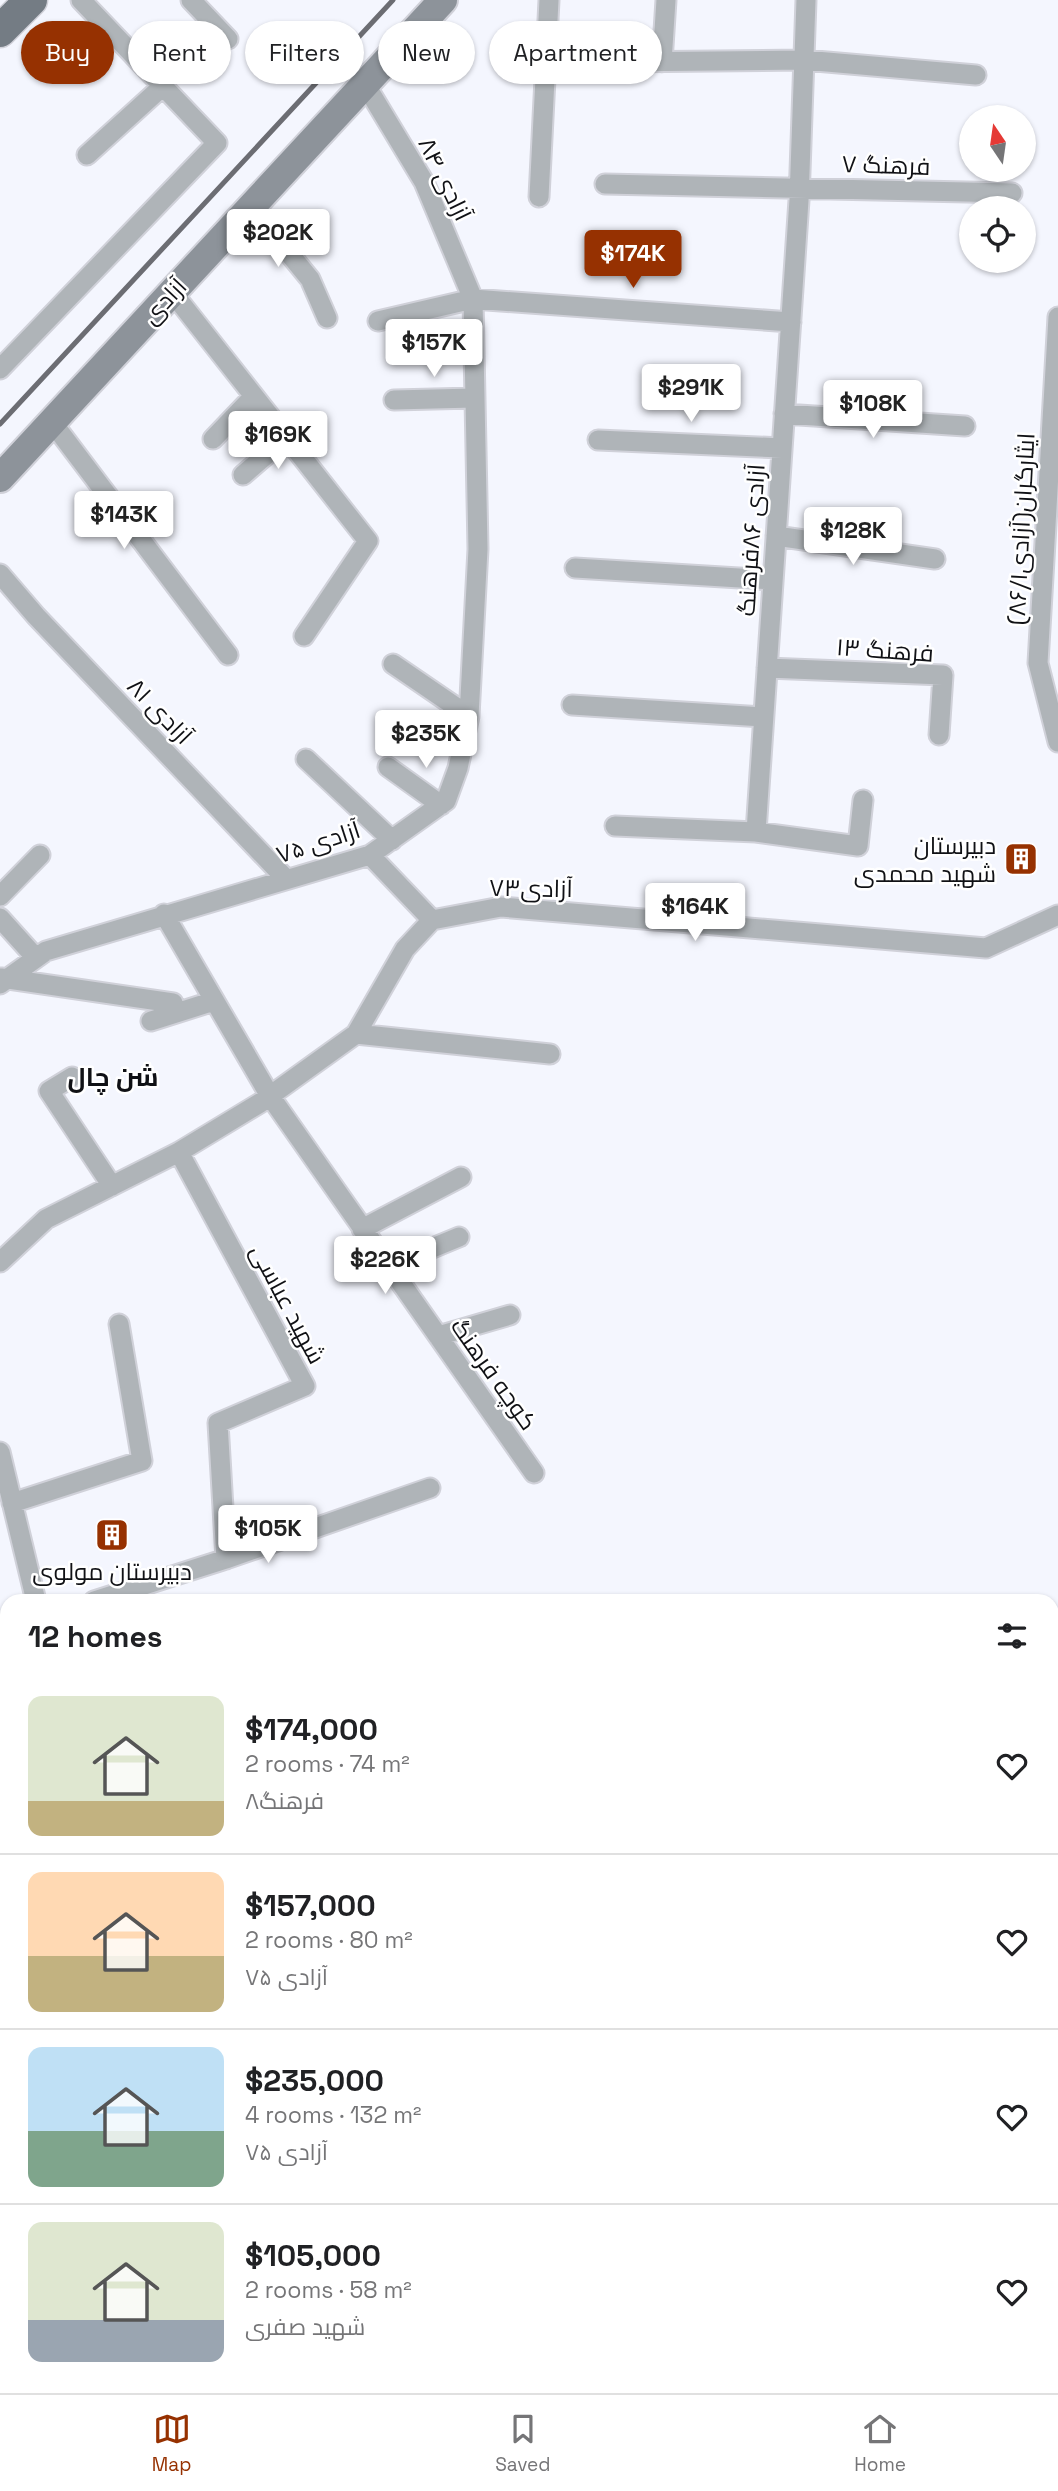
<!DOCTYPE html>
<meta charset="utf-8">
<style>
:root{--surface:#fff;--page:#f2f2f2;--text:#202124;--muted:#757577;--line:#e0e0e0;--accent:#963101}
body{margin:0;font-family:"Space Grotesk",Cairo,sans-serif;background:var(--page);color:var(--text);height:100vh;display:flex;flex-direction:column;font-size:26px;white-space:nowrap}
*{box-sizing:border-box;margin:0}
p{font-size:23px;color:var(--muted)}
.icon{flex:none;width:38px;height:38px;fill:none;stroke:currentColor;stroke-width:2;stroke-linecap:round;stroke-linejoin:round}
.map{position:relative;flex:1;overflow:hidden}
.details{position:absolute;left:0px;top:1594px;width:1059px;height:800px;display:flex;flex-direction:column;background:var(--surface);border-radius:21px 21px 0 0;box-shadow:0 2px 5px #0004}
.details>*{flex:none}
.top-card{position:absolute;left:21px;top:21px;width:700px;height:63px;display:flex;gap:14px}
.needle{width:46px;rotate:347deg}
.controls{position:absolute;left:959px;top:105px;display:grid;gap:14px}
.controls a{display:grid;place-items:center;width:77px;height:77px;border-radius:50%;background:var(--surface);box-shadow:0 2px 5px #0004;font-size:35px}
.price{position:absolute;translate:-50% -60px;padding:0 16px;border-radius:7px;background:#fff;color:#222;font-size:23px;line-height:46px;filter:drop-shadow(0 2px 4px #0008)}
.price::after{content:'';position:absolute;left:50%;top:42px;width:21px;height:16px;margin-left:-10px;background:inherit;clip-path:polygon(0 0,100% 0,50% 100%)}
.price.active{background:var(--accent);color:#fff}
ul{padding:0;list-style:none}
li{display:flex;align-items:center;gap:21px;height:175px;padding:0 28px}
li+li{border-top:2px solid var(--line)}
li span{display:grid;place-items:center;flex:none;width:196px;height:140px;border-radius:14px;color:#555}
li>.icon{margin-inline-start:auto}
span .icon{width:84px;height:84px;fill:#fffc;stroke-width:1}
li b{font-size:30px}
h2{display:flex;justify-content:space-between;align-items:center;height:84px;padding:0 28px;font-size:30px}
.tag{padding:0 24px;border-radius:32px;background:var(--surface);box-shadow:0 2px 5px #0004;font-size:24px;line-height:63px}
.tag.active{background:var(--accent);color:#fff}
.dock{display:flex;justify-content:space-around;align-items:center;height:98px;border-top:2px solid var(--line);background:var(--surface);font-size:19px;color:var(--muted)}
.dock a{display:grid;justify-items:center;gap:4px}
.dock .active{color:var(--accent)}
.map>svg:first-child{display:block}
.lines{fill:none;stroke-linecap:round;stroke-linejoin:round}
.street-casing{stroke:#d0d1d9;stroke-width:23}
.secondary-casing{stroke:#d0d1d9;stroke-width:32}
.primary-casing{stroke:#d0d1d9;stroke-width:35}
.street{stroke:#afb4b8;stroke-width:19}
.secondary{stroke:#8d939a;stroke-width:28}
.primary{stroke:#747c84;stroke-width:32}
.rail{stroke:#6c6d73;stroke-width:5}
.labels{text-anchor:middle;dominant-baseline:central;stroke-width:5;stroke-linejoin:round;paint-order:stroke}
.street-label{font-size:24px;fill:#101115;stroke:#fff}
.poi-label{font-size:24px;fill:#101115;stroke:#fff;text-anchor:end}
.neighbourhood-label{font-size:26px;font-weight:bold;fill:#101115;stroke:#fff}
</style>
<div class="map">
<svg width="1058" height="2393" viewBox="0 0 1058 2393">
<rect width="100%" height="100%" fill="#f4f6fe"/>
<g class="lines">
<defs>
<path id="street" d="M191 0 228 39
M617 62 804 60 976 75
M662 62 666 0
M87 155 163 86
M605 184 1012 193
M539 197 549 0
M251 207 310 279 327 318
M172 292 368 541 304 636
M1058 317 1038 663 1058 742
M378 321 473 299 791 322
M0 369 217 143 81 0
M394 400 474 398
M784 414 965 426
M52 422 228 655
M213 439 254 396
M598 440 782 448
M243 475 287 437
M776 536 935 559
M575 568 773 580
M0 574 36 616 286 879
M393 664 469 716
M767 668 943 675 939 735
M572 705 763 717
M306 759 392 840
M388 767 441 805
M615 826 756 832 858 846 863 800
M756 832 799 200 806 0
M370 855 432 920
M0 896 40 855
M164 914 270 1096 534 1473
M0 918 36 958
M1 978 173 1003
M0 984 46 951 370 855 446 801 458 768 469 716 478 549 473 299 424 182 365 84
M151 1021 214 1001
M356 1034 550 1054
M72 1077 49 1091 112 1186
M179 1152 305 1386 218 1423 226 1559
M362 1229 461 1177
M0 1262 46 1219 179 1152 260 1103 356 1034 405 949 432 920 501 907 986 948 1058 915
M389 1266 459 1237
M438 1336 510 1315
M0 1452 36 1601
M12 1503 142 1461 119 1324
M94 1601 226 1559 430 1488
M0 1769 7 1767
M1052 1892 1058 1889
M534 2387V2393
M841 2387 842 2393
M352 2393V2387
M382 2393 450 2388"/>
<path id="secondary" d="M0 478 443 0
M1052 2127 1058 2124
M1052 2244 1058 2271
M1052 2366 1058 2364
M981 2393 996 2387"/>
<path id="primary" d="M0 31 31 0"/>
</defs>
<!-- street casing -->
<use href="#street" class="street-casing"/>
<!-- secondary casing -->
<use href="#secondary" class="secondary-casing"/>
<!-- primary casing -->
<use href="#primary" class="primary-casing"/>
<!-- street -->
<use href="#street" class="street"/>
<!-- secondary -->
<use href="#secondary" class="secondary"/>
<!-- primary -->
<use href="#primary" class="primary"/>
<!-- rail -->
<path class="rail" d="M0 424 393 0"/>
</g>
<!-- icons -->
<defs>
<symbol id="building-square" viewBox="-11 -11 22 22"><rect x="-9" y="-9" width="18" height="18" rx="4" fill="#963101" stroke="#fff"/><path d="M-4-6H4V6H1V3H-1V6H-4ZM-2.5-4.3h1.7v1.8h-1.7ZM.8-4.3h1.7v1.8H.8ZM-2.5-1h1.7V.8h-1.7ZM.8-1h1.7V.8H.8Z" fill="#fff"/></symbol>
</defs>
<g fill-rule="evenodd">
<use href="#building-square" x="1002" y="840" width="38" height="38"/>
<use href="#building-square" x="93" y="1516" width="38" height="38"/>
</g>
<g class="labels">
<!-- street labels -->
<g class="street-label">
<text transform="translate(886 165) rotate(2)">فرهنگ ۷</text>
<text transform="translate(445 179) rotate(64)">آزادی ۸۴</text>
<text transform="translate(164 301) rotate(-47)">آزادی</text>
<text transform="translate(1021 529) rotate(-87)">ایثارگران(آزادی۸۶/۱)</text>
<text transform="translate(751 540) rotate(-86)">آزادی ۸۶فرهنگ</text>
<text transform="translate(885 650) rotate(4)">فرهنگ ۱۳</text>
<text transform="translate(160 711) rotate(46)">آزادی ۸۱</text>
<text transform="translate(318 842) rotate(-18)">آزادی ۷۵</text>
<text transform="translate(531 888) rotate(1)">آزادی۷۳</text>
<text transform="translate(288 1304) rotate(62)">شهید عباسی</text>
<text transform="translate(494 1374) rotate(55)">کوچه فرهنگ</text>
</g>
<!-- poi labels -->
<g class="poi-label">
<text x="996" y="845">دبیرستان<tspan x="996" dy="28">شهید محمدی</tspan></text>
<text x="112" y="1571" text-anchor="middle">دبیرستان مولوی</text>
</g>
<!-- neighbourhood labels -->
<g class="neighbourhood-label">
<text x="113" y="1077">شن چال</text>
</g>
</g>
</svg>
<div class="controls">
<a><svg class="needle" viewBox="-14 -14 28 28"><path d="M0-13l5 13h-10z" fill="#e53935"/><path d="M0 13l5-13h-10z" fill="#757577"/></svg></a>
<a><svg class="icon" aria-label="locate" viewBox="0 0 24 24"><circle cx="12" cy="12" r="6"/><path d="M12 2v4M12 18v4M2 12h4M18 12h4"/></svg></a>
</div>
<b class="price" style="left:278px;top:269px">$202K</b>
<b class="price active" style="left:633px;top:290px">$174K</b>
<b class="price" style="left:434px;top:379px">$157K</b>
<b class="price" style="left:691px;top:424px">$291K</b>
<b class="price" style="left:873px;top:440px">$108K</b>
<b class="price" style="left:278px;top:471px">$169K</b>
<b class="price" style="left:124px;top:551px">$143K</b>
<b class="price" style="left:853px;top:567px">$128K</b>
<b class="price" style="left:426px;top:770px">$235K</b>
<b class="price" style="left:695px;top:943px">$164K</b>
<b class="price" style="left:385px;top:1296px">$226K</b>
<b class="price" style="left:268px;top:1565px">$105K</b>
<div class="top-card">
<a class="tag active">Buy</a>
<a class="tag">Rent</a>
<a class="tag">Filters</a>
<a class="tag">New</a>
<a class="tag">Apartment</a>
</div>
<section class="details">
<h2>12 homes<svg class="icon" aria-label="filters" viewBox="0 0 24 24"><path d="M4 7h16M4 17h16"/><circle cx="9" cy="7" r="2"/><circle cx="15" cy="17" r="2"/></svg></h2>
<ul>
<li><span style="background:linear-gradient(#dfe7d0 75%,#c2b280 0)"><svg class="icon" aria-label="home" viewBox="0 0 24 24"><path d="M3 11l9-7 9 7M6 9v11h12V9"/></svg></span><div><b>$174,000</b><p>2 rooms · 74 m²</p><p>فرهنگ۸</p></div><svg class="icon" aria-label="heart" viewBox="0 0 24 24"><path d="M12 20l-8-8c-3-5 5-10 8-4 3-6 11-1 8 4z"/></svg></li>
<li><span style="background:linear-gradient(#ffd9b3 60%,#c2b280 0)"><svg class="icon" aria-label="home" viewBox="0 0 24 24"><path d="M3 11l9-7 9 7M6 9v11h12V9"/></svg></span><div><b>$157,000</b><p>2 rooms · 80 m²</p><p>آزادی ۷۵</p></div><svg class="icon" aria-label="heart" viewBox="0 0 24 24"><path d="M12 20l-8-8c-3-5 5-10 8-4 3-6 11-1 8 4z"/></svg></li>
<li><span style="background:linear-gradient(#bfe0f5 60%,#7fa58c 0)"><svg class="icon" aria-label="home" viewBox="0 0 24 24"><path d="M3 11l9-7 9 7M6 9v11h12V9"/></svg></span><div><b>$235,000</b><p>4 rooms · 132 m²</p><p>آزادی ۷۵</p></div><svg class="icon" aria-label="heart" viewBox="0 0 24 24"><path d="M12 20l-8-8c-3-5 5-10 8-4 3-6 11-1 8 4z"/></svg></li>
<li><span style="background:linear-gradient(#dfe7d0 70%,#9aa5b1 0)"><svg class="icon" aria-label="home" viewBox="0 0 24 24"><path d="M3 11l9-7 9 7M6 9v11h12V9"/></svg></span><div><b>$105,000</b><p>2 rooms · 58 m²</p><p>شهید صفری</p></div><svg class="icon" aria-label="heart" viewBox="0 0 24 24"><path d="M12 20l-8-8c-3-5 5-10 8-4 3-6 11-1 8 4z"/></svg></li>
</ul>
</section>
</div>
<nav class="dock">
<a class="active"><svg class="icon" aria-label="map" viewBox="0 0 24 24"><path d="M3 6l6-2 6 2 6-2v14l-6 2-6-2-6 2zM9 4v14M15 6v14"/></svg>Map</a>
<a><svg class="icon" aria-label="saved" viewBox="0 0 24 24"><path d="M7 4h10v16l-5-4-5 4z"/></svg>Saved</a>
<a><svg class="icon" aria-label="home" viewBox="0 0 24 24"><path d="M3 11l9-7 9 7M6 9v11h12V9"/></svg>Home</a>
</nav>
